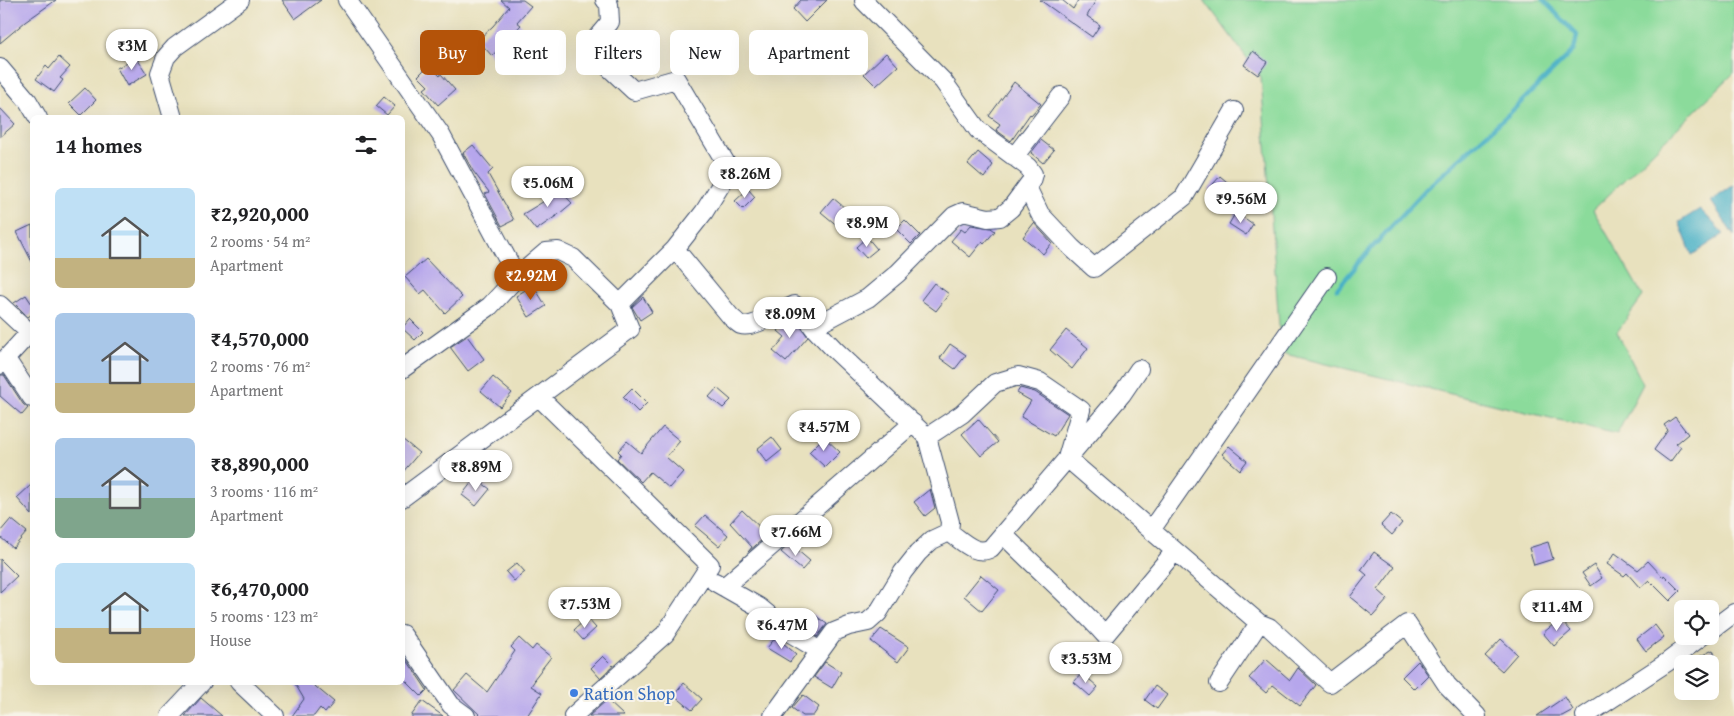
<!DOCTYPE html>
<meta charset="utf-8">
<style>
:root{--surface:#fff;--page:#f6f6f6;--text:#202124;--muted:#757577;--accent:#b45309}
body{margin:0;font-family:"Gentium Book Plus",serif;background:var(--page);color:var(--text);height:100vh;display:flex;flex-direction:column;font-size:19px;white-space:nowrap}
*{box-sizing:border-box;margin:0}
p{font-size:16px;color:var(--muted)}
.icon{flex:none;width:28px;height:28px;fill:none;stroke:currentColor;stroke-width:2;stroke-linecap:round;stroke-linejoin:round}
.map{position:relative;flex:1;overflow:hidden}
.sheet{position:absolute;left:30px;top:115px;width:375px;height:570px;display:flex;flex-direction:column;background:var(--surface);border-radius:8px;box-shadow:0 5px 20px #0002}
.sheet>*{flex:none}
.banner{position:absolute;left:420px;top:30px;width:475px;height:45px;display:flex;gap:10px}
.fabs{position:absolute;left:1674px;top:600px;display:grid;gap:10px}
.fabs a{display:grid;place-items:center;width:45px;height:45px;border-radius:8px;background:var(--surface);box-shadow:0 5px 20px #0002;font-size:25px}
.price{position:absolute;translate:-50% -42px;padding:0 11px;border-radius:18px;background:#fff;color:#222;font-size:16px;line-height:32px;filter:drop-shadow(0 1px 2px #0008)}
.price::after{content:'';position:absolute;left:50%;top:30px;width:15px;height:11px;margin-left:-8px;background:inherit;clip-path:polygon(0 0,100% 0,50% 100%)}
.price.on{background:var(--accent);color:#fff}
ul{padding:0;list-style:none}
li{display:flex;align-items:center;gap:15px;height:125px;padding:0 25px}
li span{display:grid;place-items:center;flex:none;width:140px;height:100px;border-radius:8px;color:#555}
li>.icon{margin-inline-start:auto}
span .icon{width:60px;height:60px;fill:#fffc;stroke-width:1}
li b{font-size:21px}
h2{display:flex;justify-content:space-between;align-items:center;height:60px;padding:0 25px;font-size:21px}
.tag{padding:0 18px;border-radius:8px;background:var(--surface);box-shadow:0 5px 20px #0002;font-size:18px;line-height:45px}
.tag.on{background:var(--accent);color:#fff}
.map>svg:first-child{display:block}
.green{fill:#8bdb9b;stroke:#53857c}
.water{fill:#47b0c6;stroke:#317092}
.lines{fill:none;stroke-linecap:round;stroke-linejoin:round}
.stream{stroke:#47b0c6;stroke-width:4.5}
.building{fill:#b6a6ec}
.minor-casing{stroke:#3a4a6c;stroke-width:20}
.minor{stroke:#fff;stroke-width:18}
.shop-dot{fill:#3f7fe0;stroke:#f7f3e8;stroke-width:2}
.labels{text-anchor:middle;dominant-baseline:central;stroke-width:4;stroke-linejoin:round;paint-order:stroke}
.shop-label{font-size:18px;fill:#366cbe;stroke:#f7f3e8;text-anchor:start}
</style>
<div class="map">
<svg width="1734" height="716" viewBox="0 0 1734 716">
<rect width="100%" height="100%" fill="#f7f3e8"/>
<filter id="ink" filterUnits="userSpaceOnUse"><feTurbulence type="fractalNoise" baseFrequency=".02" numOctaves="2"/><feDisplacementMap in="SourceGraphic" scale="10" xChannelSelector="R" yChannelSelector="G"/><feConvolveMatrix kernelMatrix="1 2 1 2 8 2 1 2 1" color-interpolation-filters="sRGB"/></filter>
<filter id="wash" filterUnits="userSpaceOnUse"><feTurbulence type="fractalNoise" baseFrequency=".0096" numOctaves="4" result="noise"/><feDisplacementMap in="SourceGraphic" scale="20" xChannelSelector="R" yChannelSelector="G"/><feGaussianBlur stdDeviation="1.12" result="paint"/><feColorMatrix in="noise" values="0 0 0 0 0 0 0 0 0 0 0 0 0 0 0 0 0 1.4 0 .05"/><feComposite in="paint" operator="in"/></filter>
<g filter="url(#wash)">
<rect width="100%" height="100%" fill="#e8e1be"/>
<!-- green -->
<path class="green" d="M1204 0H1734V73L1593 210 1643 296 1617 332 1643 384 1617 434 1281 353 1261 77Z"/>
<!-- water -->
<path class="water" d="M1734 185V236L1711 201Z
M1700 209 1724 234 1692 255 1679 222Z"/>
<g class="lines">
<!-- stream -->
<path class="stream" d="M1337 289 1369 251 1425 190 1510 113 1574 50 1577 35 1543 0"/>
</g>
<g id="blocks">
<!-- building -->
<path class="building" d="M0 0H56L25 22 0 43Z
M282 0H321L295 19Z
M501 0H523L531 6 517 22 521 25 492 56 478 40 493 26 509 7Z
M801 0H827L805 22 793 9Z
M1040 0H1062L1073 9 1078 0H1096L1087 16 1100 25 1092 37Z
M1253 51 1267 62 1258 75 1244 65Z
M886 53 898 66 876 86 864 74Z
M59 57 70 67 60 78 63 80 54 92 36 79 46 66 49 69Z
M136 57 147 74 127 86 117 68Z
M429 65 440 76 441 74 455 90 438 105 424 89 428 86 418 76Z
M1014 82 1041 104 1031 115 1030 114 1011 141 996 130 1000 124 989 116Z
M85 88 96 100 81 115 69 103Z
M384 97 395 106 387 115 376 106Z
M0 108 15 124 0 137Z
M1041 140 1054 150 1043 163 1031 153Z
M473 145 493 169 488 174 514 220 502 226 485 194 489 192 473 171 463 153Z
M978 152 993 165 984 178 968 164Z
M1220 176 1233 187 1221 200 1209 189Z
M555 185 572 203 559 214 536 230 523 214 546 200 542 197Z
M748 189 755 197 743 209 735 201Z
M833 198 851 213 839 227 821 212Z
M1236 212 1253 224 1246 235 1229 224Z
M905 220 920 235 911 244 896 229Z
M1034 223 1052 243 1043 254 1023 237Z
M32 225V262L17 232Z
M971 225 991 228 995 231 984 244 982 242 970 257 951 241 961 229 965 232Z
M867 237 877 249 866 258 856 247Z
M426 259 462 297 445 313 425 290 420 294 405 277Z
M934 283 949 294 936 311 921 300Z
M533 285 546 306 529 317 516 296Z
M26 295 32 304V314L28 317 14 303Z
M643 297 652 312 640 320 632 307Z
M791 318 799 324 808 337 786 362 773 351 785 337 778 331 787 320Z
M410 319 423 332 415 340 402 328Z
M1066 330 1088 348 1072 369 1050 350Z
M467 336 484 359 468 371 450 347Z
M950 344 966 355 955 369 940 358Z
M0 375H4L23 404 28 408 22 415 0 396Z
M493 377 512 393 500 407 481 391Z
M632 388 647 403 638 412 623 397Z
M717 388 731 400 723 408 709 397Z
M1020 388 1035 392 1068 414 1054 436 1021 417 1031 401 1017 393Z
M1675 417 1688 434 1676 444 1681 447 1670 462 1654 450 1668 430 1664 425Z
M978 419 998 442 981 456 962 434Z
M663 427 680 441 666 457 683 472 669 488 650 472 641 482 617 459 621 454 618 451 627 441 641 453Z
M772 437 782 450 767 462 757 449Z
M824 437 840 452 825 467 809 452Z
M402 439 419 453 402 473Z
M1229 446 1247 461 1240 470 1222 454Z
M475 478 490 489 476 506 462 495Z
M32 484V515L17 498Z
M930 489 935 508 925 516 914 502Z
M742 510 765 532 773 521 779 525 748 552 752 547 730 523Z
M1391 514 1402 523 1392 535 1381 525Z
M705 515 728 535 719 546 695 526Z
M11 519 27 532 13 548 0 537V532Z
M1548 542 1553 559 1534 565 1529 548Z
M790 544 810 561 802 570 781 552Z
M1374 552 1395 567 1378 590 1388 599 1373 616 1350 597 1367 575 1361 570Z
M1615 553 1638 570 1648 561 1663 577 1664 575 1680 591 1670 601 1649 580 1640 588 1627 573 1624 576 1607 564Z
M0 559 17 576 0 592Z
M517 563 525 572 514 581 506 572Z
M1594 565 1602 578 1591 586 1582 573Z
M981 575 999 590 982 611 964 596Z
M813 614 827 624 817 637 803 628Z
M587 618 596 628 583 640 574 630Z
M1560 619 1571 631 1554 646 1543 633Z
M1655 625 1664 637 1646 651 1637 639Z
M881 629 909 647 898 662 871 641Z
M776 637 796 654 790 662 767 648Z
M519 638 532 650 536 645 551 657 534 679 535 680 531 686 542 693 527 716H481L454 690 467 675 487 692 515 651 511 647Z
M1501 639 1517 654 1502 671 1485 656Z
M1713 650 1719 664H1684Z
M402 653 427 690 421 696 402 677Z
M603 656 613 666 600 678 591 668Z
M1266 659 1290 680 1298 668 1316 685 1300 706 1273 685 1266 693 1249 678Z
M1418 661 1428 675 1414 689 1402 677Z
M825 662 841 672 832 688 814 677Z
M1082 673 1098 687 1090 696 1074 682Z
M294 682H310L334 702 325 713 320 708 314 716H292L304 699Z
M684 683 702 699 692 710 674 695Z
M1155 686 1167 695 1157 709 1145 700Z
M803 695 819 707 813 716H803L792 708Z
M1565 697 1573 710 1562 716H1537Z
M201 698 222 716H185Z
M607 700 624 716H589Z
M422 701 443 716H411Z"/>
</g>
</g>
<g filter="url(#ink)">
<use href="#blocks" fill-opacity="0" stroke="#3a4a6c" stroke-width="1"/>
<g class="lines">
<defs>
<path id="minor" d="M347 0 441 135 517 277
M605 0 609 4 610 22 588 48 634 91 676 79 730 170 704 212 675 249 620 304
M0 68 28 101 38 118
M173 118 160 73 166 57 175 47 240 0
M1014 157 1061 96
M1027 187 1040 214 1072 248 1094 268 1184 197 1234 111
M675 249 731 317C734 319 738 324 741 325 754 329 781 310 795 305L806 316 813 327
M0 305 30 333
M6 359 32 398
M0 365 32 330
M402 369 490 306 517 277 546 252 558 251 573 258 620 304 630 329 402 498
M539 397 710 565 665 634 573 716
M927 437 962 414 995 383 1018 376 1040 382 1081 410 1067 458 1259 623 1269 627 1330 683 1407 624 1447 685 1477 716
M1151 530 1327 277
M949 532C961 540 976 557 991 548L1122 394 1139 369
M1003 534C1036 568 1073 599 1105 635L1175 551
M715 582 759 607 792 634 820 651
M724 587 913 423
M1710 631 1734 613
M402 634 451 705 466 716
M239 682 275 716
M1219 683 1259 623
M170 716 202 682
M773 716 834 632 849 626 868 622 878 613 903 572 918 553 932 540 949 532 950 522 927 437 834 349 813 327 868 298 898 273 954 216 963 212 988 218 1000 217 1011 208 1031 181 1033 174 1028 167 978 130 943 81 864 1
M1585 716 1666 663 1702 636"/>
</defs>
<!-- minor casing -->
<use href="#minor" class="minor-casing"/>
<!-- minor -->
<use href="#minor" class="minor"/>
</g>
</g>
<!-- markers -->
<circle class="shop-dot" cx="574" cy="693" r="5"/>
<g class="labels">
<!-- shop labels -->
<g class="shop-label">
<text x="584" y="693">Ration Shop</text>
</g>
</g>
</svg>
<div class="fabs">
<a><svg class="icon" aria-label="locate" viewBox="0 0 24 24"><circle cx="12" cy="12" r="6"/><path d="M12 2v4M12 18v4M2 12h4M18 12h4"/></svg></a>
<a><svg class="icon" aria-label="layers" viewBox="0 0 24 24"><path d="M12 4l9 5-9 5-9-5zM3 14l9 5 9-5"/></svg></a>
</div>
<b class="price" style="left:132px;top:71px">₹3M</b>
<b class="price" style="left:745px;top:199px">₹8.26M</b>
<b class="price" style="left:548px;top:208px">₹5.06M</b>
<b class="price" style="left:1241px;top:224px">₹9.56M</b>
<b class="price" style="left:867px;top:248px">₹8.9M</b>
<b class="price on" style="left:531px;top:301px">₹2.92M</b>
<b class="price" style="left:790px;top:339px">₹8.09M</b>
<b class="price" style="left:824px;top:452px">₹4.57M</b>
<b class="price" style="left:476px;top:492px">₹8.89M</b>
<b class="price" style="left:796px;top:557px">₹7.66M</b>
<b class="price" style="left:585px;top:629px">₹7.53M</b>
<b class="price" style="left:1557px;top:632px">₹11.4M</b>
<b class="price" style="left:782px;top:650px">₹6.47M</b>
<b class="price" style="left:1086px;top:684px">₹3.53M</b>
<div class="banner">
<a class="tag on">Buy</a>
<a class="tag">Rent</a>
<a class="tag">Filters</a>
<a class="tag">New</a>
<a class="tag">Apartment</a>
</div>
<section class="sheet">
<h2>14 homes<svg class="icon" aria-label="filters" viewBox="0 0 24 24"><path d="M4 7h16M4 17h16"/><circle cx="9" cy="7" r="2"/><circle cx="15" cy="17" r="2"/></svg></h2>
<ul>
<li><span style="background:linear-gradient(#bfe0f5 70%,#c2b280 0)"><svg class="icon" aria-label="home" viewBox="0 0 24 24"><path d="M3 11l9-7 9 7M6 9v11h12V9"/></svg></span><div><b>₹2,920,000</b><p>2 rooms · 54 m²</p><p>Apartment</p></div></li>
<li><span style="background:linear-gradient(#a9c7e8 70%,#c2b280 0)"><svg class="icon" aria-label="home" viewBox="0 0 24 24"><path d="M3 11l9-7 9 7M6 9v11h12V9"/></svg></span><div><b>₹4,570,000</b><p>2 rooms · 76 m²</p><p>Apartment</p></div></li>
<li><span style="background:linear-gradient(#a9c7e8 60%,#7fa58c 0)"><svg class="icon" aria-label="home" viewBox="0 0 24 24"><path d="M3 11l9-7 9 7M6 9v11h12V9"/></svg></span><div><b>₹8,890,000</b><p>3 rooms · 116 m²</p><p>Apartment</p></div></li>
<li><span style="background:linear-gradient(#bfe0f5 65%,#c2b280 0)"><svg class="icon" aria-label="home" viewBox="0 0 24 24"><path d="M3 11l9-7 9 7M6 9v11h12V9"/></svg></span><div><b>₹6,470,000</b><p>5 rooms · 123 m²</p><p>House</p></div></li>
</ul>
</section>
</div>
